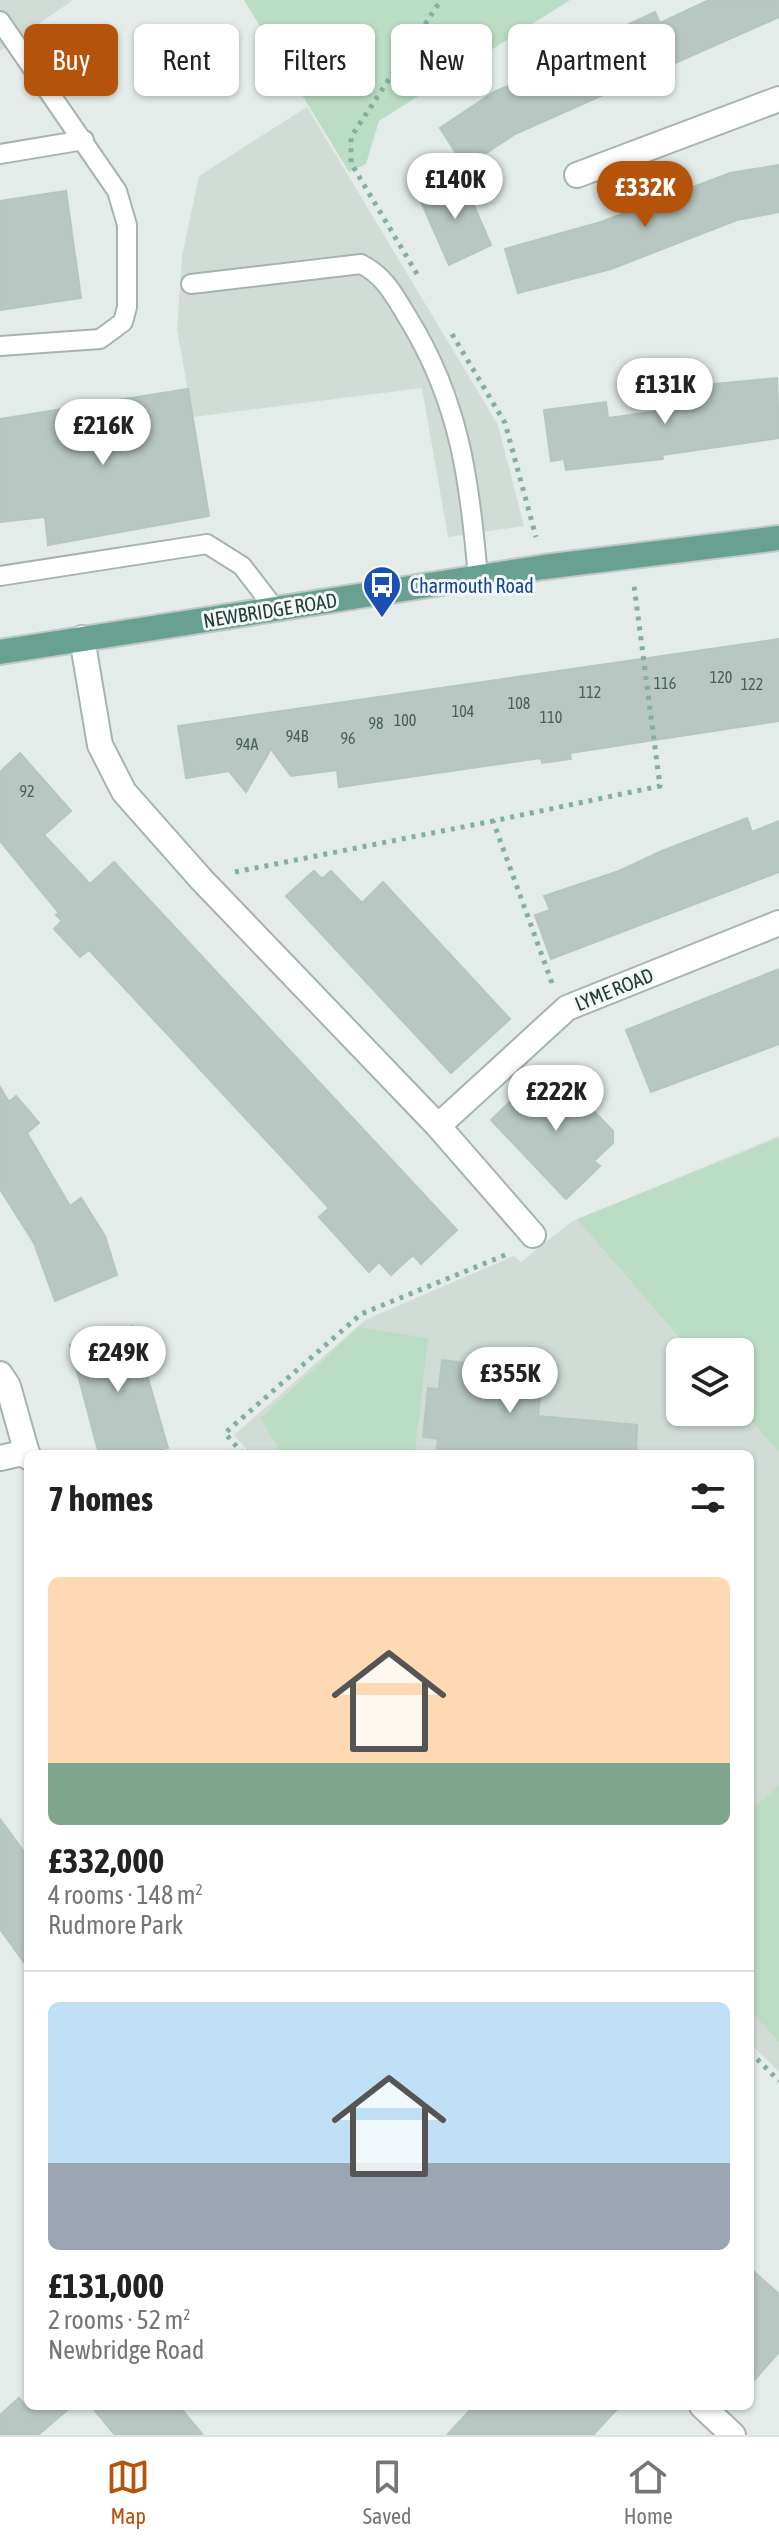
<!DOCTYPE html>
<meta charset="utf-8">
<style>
:root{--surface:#fff;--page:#f6f6f6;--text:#222;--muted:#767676;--line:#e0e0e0;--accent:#b45309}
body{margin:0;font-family:"Asap Condensed",sans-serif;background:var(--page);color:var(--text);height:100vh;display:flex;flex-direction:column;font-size:30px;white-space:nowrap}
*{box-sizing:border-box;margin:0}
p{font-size:26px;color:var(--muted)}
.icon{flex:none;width:44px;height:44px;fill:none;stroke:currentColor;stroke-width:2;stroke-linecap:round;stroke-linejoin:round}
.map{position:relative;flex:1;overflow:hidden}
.drawer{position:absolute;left:24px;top:1450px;width:730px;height:960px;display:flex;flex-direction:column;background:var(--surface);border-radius:12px;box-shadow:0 2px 6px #0004}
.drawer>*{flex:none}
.top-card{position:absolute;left:24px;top:24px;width:732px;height:72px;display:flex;gap:16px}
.controls{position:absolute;left:666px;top:1338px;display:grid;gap:16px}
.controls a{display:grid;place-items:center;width:88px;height:88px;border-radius:12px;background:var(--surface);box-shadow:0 2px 6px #0004;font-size:40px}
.price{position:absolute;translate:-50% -68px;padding:0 18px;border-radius:28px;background:#fff;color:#222;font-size:26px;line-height:52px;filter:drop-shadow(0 2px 4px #0008)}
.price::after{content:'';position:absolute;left:50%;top:48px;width:24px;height:18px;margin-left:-12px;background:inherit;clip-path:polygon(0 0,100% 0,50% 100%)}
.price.active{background:var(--accent);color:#fff}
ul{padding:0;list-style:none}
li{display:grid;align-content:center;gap:16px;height:424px;padding:0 24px}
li+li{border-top:2px solid var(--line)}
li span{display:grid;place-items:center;height:248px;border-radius:12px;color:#555}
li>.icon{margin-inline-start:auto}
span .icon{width:144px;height:144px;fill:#fffc;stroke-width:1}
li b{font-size:34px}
h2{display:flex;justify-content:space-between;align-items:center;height:96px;padding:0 24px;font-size:34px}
.tag{padding:0 28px;border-radius:12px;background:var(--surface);box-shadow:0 2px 6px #0004;font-size:28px;line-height:72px}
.tag.active{background:var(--accent);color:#fff}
.dock{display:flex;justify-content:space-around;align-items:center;height:112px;border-top:2px solid var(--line);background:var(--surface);font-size:22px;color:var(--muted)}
.dock a{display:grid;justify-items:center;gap:4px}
.dock .active{color:var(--accent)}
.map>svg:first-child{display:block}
.built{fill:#d1dcd7;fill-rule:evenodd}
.green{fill:#bcddc5}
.building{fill:#b8c7c1;stroke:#b5c6bf;stroke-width:2}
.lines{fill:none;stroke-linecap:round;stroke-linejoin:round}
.lane-casing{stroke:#a6b4af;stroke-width:22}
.street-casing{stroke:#a6b4af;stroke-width:28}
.primary-casing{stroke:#c1c9c7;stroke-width:28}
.path{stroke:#83afa1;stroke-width:5;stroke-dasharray:4 6;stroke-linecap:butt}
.lane{stroke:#fff;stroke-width:18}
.street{stroke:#fff;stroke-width:24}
.primary{stroke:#68a192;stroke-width:24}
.labels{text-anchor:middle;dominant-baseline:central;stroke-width:6;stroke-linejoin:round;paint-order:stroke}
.number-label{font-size:16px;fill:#486059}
.transit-label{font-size:20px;fill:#164399;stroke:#f3f9f6;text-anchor:start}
.street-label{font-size:20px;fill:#233d36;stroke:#f3f9f6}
</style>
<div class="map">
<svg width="779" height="2435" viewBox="0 0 779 2435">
<rect width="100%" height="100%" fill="#e3ece8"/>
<!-- built -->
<path class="built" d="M0 0H73L0 51Z
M307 107 498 425 524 526 448 537 422 388 193 417 177 330 182 256 199 176Z
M779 1136V2072L750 2043V1454H251L234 1435 365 1320 514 1256 521 1262 571 1222ZM680 1352H740V1412H680Z"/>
<!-- green -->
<path class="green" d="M244 0H570L379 121 366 164 349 172Z
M779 1138V1452L740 1407V1352H692L577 1219Z
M359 1327 428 1338 415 1454H281L261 1418Z
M779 1785V2042L750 2010V1811Z"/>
<!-- building -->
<path class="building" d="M709 0H779V17L515 134 465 167 440 128 494 92 632 32 629 24 655 12 660 23Z
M779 165V212L737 220 611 269 518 293 505 249 601 222 730 173Z
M462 178 491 245 449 265 419 197Z
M66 191 81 298 0 310V201Z
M777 378 779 438 662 455 663 459 566 470 564 459 551 461 544 410 606 402 608 418 675 409 696 403 694 386Z
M188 389 209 516 48 545 45 517 0 522V419Z
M779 639V721L570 753 571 759 542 763 541 758 339 787 337 770 291 776 271 749 246 792 229 771 186 778 178 726Z
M20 753 71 811 44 835 90 884 114 862 457 1230 421 1264 413 1255 391 1275 379 1262 369 1272 319 1217 329 1208 89 950 80 957 54 929 62 921 56 915 59 913 0 841V772Z
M747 818 752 832 779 821V872L551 959 535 915 550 910 544 896 619 871 662 851Z
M314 871 322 879 331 871 362 903 383 882 510 1019 451 1073 286 896Z
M779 969V1044L651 1092 626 1030Z
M554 1070 613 1131V1143L594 1161 600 1166 566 1199 491 1120 524 1088 530 1094Z
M0 1087 9 1102 16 1096 39 1123 27 1133 70 1206 81 1198 105 1236 117 1275 55 1301 34 1243 0 1189Z
M133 1326 168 1448 140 1454H99L70 1345Z
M493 1357 544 1363 538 1416 637 1425 636 1454H436L438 1439 423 1437 428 1388 439 1389 442 1360 492 1366Z
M0 1819 28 1857V1968L0 1929Z
M750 2268 779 2294V2352L750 2385Z
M19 2398 26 2406H72L38 2435H0V2415Z
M91 2406H179L203 2435H115Z
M474 2406H620L593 2435H447Z"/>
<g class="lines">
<defs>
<path id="lane" d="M0 21 117 191 127 225V307L123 322 100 339 0 346
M0 154 84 140
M191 284 361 264C385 276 394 295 408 318 460 402 470 482 478 578
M0 576 207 544 242 566 275 609"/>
<path id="street" d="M577 175 779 99
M82 638 100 745 124 792 201 879 438 1126 533 1235
M438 1126 567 1008 779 923
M0 1374 8 1386 28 1457
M0 1458 27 1452
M702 2406 733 2435"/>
<path id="primary" d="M0 652 544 567 779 538"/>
</defs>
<!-- lane casing -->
<use href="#lane" class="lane-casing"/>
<!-- street casing -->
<use href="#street" class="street-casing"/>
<!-- primary casing -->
<use href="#primary" class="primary-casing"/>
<!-- path -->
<path class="path" d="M417 274 351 163V137L441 0
M452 334 505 423 536 537
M235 872 493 821
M552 983 493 821 660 786 634 585
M243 1454 225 1433 361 1314 510 1253
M750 2052 779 2081"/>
<!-- lane -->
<use href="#lane" class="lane"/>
<!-- street -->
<use href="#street" class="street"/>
<!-- primary -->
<use href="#primary" class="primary"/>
</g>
<!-- icons -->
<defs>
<symbol id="bus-pin" viewBox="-11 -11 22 30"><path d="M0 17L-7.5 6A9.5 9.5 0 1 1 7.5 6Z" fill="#1a4fb4" stroke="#f3f9f6"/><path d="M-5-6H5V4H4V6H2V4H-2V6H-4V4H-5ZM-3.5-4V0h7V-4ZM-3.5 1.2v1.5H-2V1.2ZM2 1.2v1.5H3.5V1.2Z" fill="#fff"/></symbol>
</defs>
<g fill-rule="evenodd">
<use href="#bus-pin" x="360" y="563" width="44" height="60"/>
</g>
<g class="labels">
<!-- number labels -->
<g class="number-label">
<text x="721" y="677">120</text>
<text x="665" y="683">116</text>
<text x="752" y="684">122</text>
<text x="590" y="692">112</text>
<text x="519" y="703">108</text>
<text x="463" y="711">104</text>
<text x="551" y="717">110</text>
<text x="405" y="720">100</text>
<text x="376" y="723">98</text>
<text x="297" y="736">94B</text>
<text x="348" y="738">96</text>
<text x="247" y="744">94A</text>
<text x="27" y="791">92</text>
</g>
<!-- transit labels -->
<g class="transit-label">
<text x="410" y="585">Charmouth Road</text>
</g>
<!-- street labels -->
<g class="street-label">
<text transform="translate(270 610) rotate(-9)">NEWBRIDGE ROAD</text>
<text transform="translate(614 989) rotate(-22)">LYME ROAD</text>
</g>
</g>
</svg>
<div class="controls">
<a><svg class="icon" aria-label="layers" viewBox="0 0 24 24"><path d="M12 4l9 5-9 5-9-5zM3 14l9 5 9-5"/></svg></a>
</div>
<b class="price" style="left:455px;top:221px">£140K</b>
<b class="price active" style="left:645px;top:229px">£332K</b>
<b class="price" style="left:665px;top:426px">£131K</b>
<b class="price" style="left:103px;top:467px">£216K</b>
<b class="price" style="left:556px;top:1133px">£222K</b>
<b class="price" style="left:118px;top:1394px">£249K</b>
<b class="price" style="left:510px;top:1415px">£355K</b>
<div class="top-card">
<a class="tag active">Buy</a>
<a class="tag">Rent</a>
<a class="tag">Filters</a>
<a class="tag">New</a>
<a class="tag">Apartment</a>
</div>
<section class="drawer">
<h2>7 homes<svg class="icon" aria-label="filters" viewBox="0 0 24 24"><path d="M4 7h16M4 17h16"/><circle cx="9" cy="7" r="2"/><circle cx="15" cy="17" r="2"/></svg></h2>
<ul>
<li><span style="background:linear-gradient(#ffd9b3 75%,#7fa58c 0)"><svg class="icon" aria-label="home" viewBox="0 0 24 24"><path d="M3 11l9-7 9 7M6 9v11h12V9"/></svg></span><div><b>£332,000</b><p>4 rooms · 148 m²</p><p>Rudmore Park</p></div></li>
<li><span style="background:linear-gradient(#bfe0f5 65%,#9aa5b1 0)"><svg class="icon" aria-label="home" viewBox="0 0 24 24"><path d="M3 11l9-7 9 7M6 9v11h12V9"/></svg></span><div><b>£131,000</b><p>2 rooms · 52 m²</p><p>Newbridge Road</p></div></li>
</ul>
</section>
</div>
<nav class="dock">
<a class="active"><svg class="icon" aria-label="map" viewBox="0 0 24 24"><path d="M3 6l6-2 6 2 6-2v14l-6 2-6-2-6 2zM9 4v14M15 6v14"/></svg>Map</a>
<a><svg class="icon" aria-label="saved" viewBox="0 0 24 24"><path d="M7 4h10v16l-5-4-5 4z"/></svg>Saved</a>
<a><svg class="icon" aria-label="home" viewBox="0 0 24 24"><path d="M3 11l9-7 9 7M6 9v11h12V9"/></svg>Home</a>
</nav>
